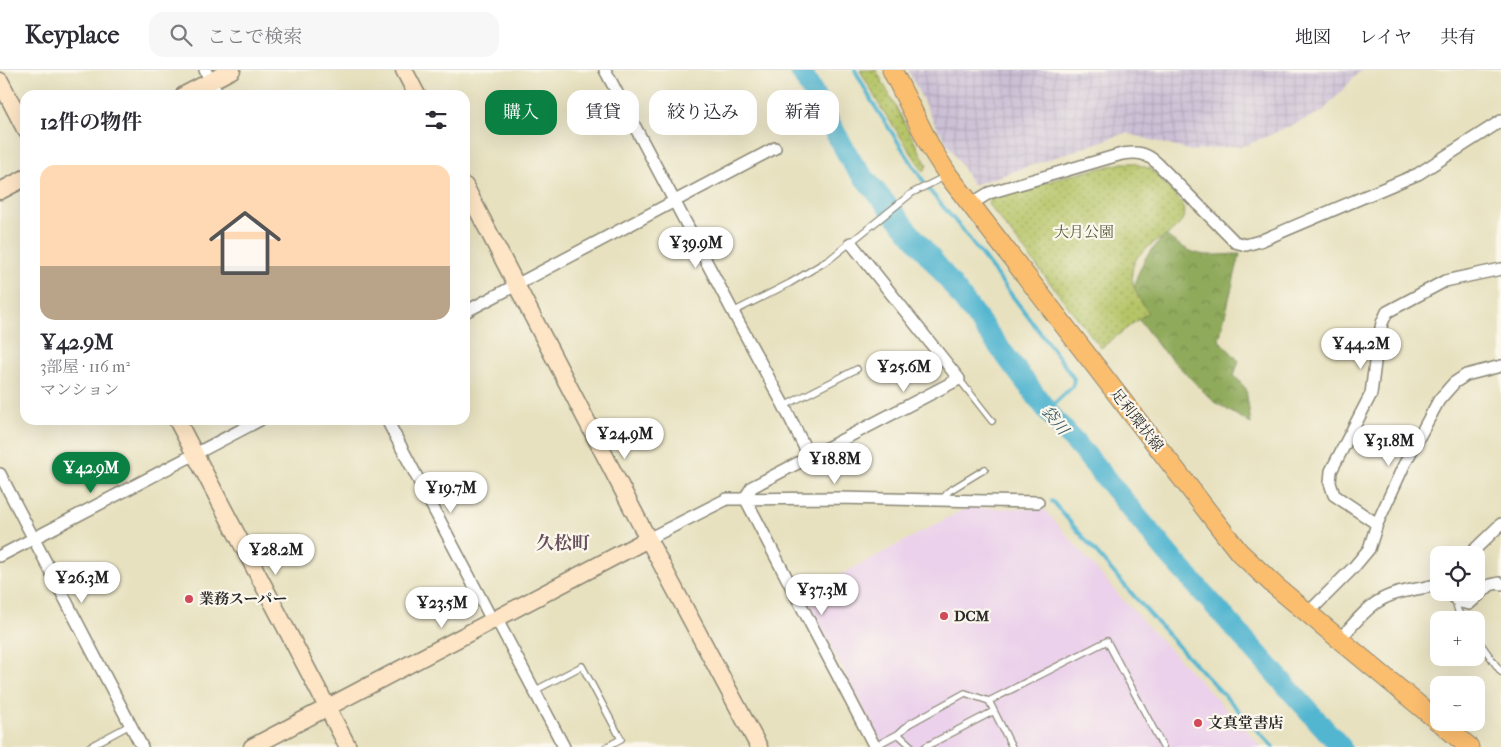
<!DOCTYPE html>
<html lang="ja">
<meta charset="utf-8">
<style>
:root{--surface:#fff;--page:#f7f7f7;--text:#2b2b33;--muted:#7c7c81;--line:#e1e1e2;--accent:#0b8043}
body{margin:0;font-family:"IM FELL French Canon","Noto Serif JP",serif;background:var(--page);color:var(--text);height:100vh;display:flex;flex-direction:column;font-size:19px;white-space:nowrap}
*{box-sizing:border-box;margin:0}
p{font-size:16px;color:var(--muted)}
.icon{flex:none;width:28px;height:28px;fill:none;stroke:currentColor;stroke-width:2;stroke-linecap:round;stroke-linejoin:round}
.map{position:relative;flex:1;overflow:hidden}
.details{position:absolute;left:20px;top:20px;width:450px;height:335px;display:flex;flex-direction:column;background:var(--surface);border-radius:15px;box-shadow:0 5px 20px #0002}
.details>*{flex:none}
.hud{position:absolute;left:485px;top:20px;width:475px;height:45px;display:flex;gap:10px}
.fabs{position:absolute;left:1430px;top:476px;display:grid;gap:10px}
.fabs a{display:grid;place-items:center;width:55px;height:55px;border-radius:10px;background:var(--surface);box-shadow:0 5px 20px #0002;font-size:25px}
.price{position:absolute;translate:-50% -42px;padding:0 11px;border-radius:18px;background:#fff;color:#222;font-size:16px;line-height:32px;filter:drop-shadow(0 1px 2px #0008)}
.price::after{content:'';position:absolute;left:50%;top:30px;width:15px;height:11px;margin-left:-8px;background:inherit;clip-path:polygon(0 0,100% 0,50% 100%)}
.price.on{background:var(--accent);color:#fff}
ul{padding:0;list-style:none}
li{display:grid;align-content:center;gap:10px;height:265px;padding:0 20px}
li span{display:grid;place-items:center;height:155px;border-radius:15px;color:#555}
li>.icon{margin-inline-start:auto}
span .icon{width:90px;height:90px;fill:#fffc;stroke-width:1}
li b{font-size:21px}
h2{display:flex;justify-content:space-between;align-items:center;height:60px;padding:0 20px;font-size:21px}
.tag{padding:0 18px;border-radius:15px;background:var(--surface);box-shadow:0 5px 20px #0002;font-size:18px;line-height:45px}
.tag.on{background:var(--accent);color:#fff}
header{display:flex;align-items:center;gap:30px;box-sizing:border-box;height:70px;padding:0 25px;background:var(--surface);border-bottom:1px solid var(--line)}
header strong{font-size:24px}
nav{display:flex;gap:28px;margin-inline-start:auto;font-size:18px}
.search{width:350px;height:45px;background:var(--page);display:flex;align-items:center;gap:12px;box-sizing:border-box;padding:0 18px;border-radius:15px;color:var(--muted);font-size:19px}
.map>svg:first-child{display:block}
.built{fill:#ebd1eb}
.industrial{fill:url(#industrial-grid)}
.forest{fill:url(#forest-crowns);stroke:#5e6a43}
.park{fill:url(#park-dots);stroke:#707848}
.lines{fill:none;stroke-linecap:round;stroke-linejoin:round}
.stream{stroke:#52b6d0;stroke-width:4}
.river{stroke:#52b6d0;stroke-width:21}
.lane-casing{stroke:#898675;stroke-width:8}
.street-casing{stroke:#898675;stroke-width:14}
.secondary-casing{stroke:#898675;stroke-width:19}
.primary-casing{stroke:#898675;stroke-width:21}
.lane{stroke:#fff;stroke-width:5.5}
.street{stroke:#fff;stroke-width:11}
.secondary{stroke:#fde5c5;stroke-width:16}
.primary{stroke:#fbbd6e;stroke-width:19}
.poi-dot{fill:#d1495b;stroke:#fbf7ec;stroke-width:2}
.labels{text-anchor:middle;dominant-baseline:central;stroke-width:4.5;stroke-linejoin:round;paint-order:stroke}
.park-label{font-size:15px;fill:#54593d;stroke:#fbf7ec}
.street-label{font-size:15px;fill:#2b2b2b;stroke:#fbf7ec}
.poi-label{font-size:15px;font-weight:bold;fill:#2b2b2b;stroke:#fbf7ec;text-anchor:start}
.water-label{font-size:16px;font-style:italic;fill:#395c65;stroke:#fbf7ec}
.quarter-label{font-size:18px;font-weight:bold;fill:#65505c;stroke:#fbf7ec}
</style>
<header>
<strong>Keyplace</strong>
<div class="search"><svg class="icon" aria-label="search" viewBox="0 0 24 24"><circle cx="10" cy="10" r="6"/><path d="M15 15l6 6"/></svg>ここで検索</div>
<nav><a>地図</a><a>レイヤ</a><a>共有</a></nav>
</header>
<div class="map">
<svg width="1501" height="677" viewBox="0 0 1501 677">
<defs>
<pattern id="industrial-grid" width="8" height="8" patternUnits="userSpaceOnUse" patternTransform="scale(1.25)"><rect width="8" height="8" fill="#cbbfd5"/><path d="M0 4h8M4 0v8" fill="none" stroke="#aea4b7"/></pattern>
<pattern id="forest-crowns" width="20" height="18" patternUnits="userSpaceOnUse" patternTransform="scale(1.25)"><rect width="20" height="18" fill="#90aa5b"/><path d="M2 6a3 3 0 1 1 6 0M12 15a3 3 0 1 1 6 0" fill="none" stroke="#768b4b"/></pattern>
<pattern id="park-dots" width="8" height="8" patternUnits="userSpaceOnUse" patternTransform="scale(1.25)"><rect width="8" height="8" fill="#b5c466"/><path d="M2 2h.1M6 6h.1" fill="none" stroke="#939f54" stroke-width="1.8" stroke-linecap="round"/></pattern>
</defs>
<rect width="100%" height="100%" fill="#fbf7ec"/>
<filter id="ink" filterUnits="userSpaceOnUse"><feTurbulence type="fractalNoise" baseFrequency=".02" numOctaves="2"/><feDisplacementMap in="SourceGraphic" scale="10" xChannelSelector="R" yChannelSelector="G"/><feConvolveMatrix kernelMatrix="1 2 1 2 8 2 1 2 1" color-interpolation-filters="sRGB"/></filter>
<filter id="wash" filterUnits="userSpaceOnUse"><feTurbulence type="fractalNoise" baseFrequency=".0096" numOctaves="4" result="noise"/><feDisplacementMap in="SourceGraphic" scale="20" xChannelSelector="R" yChannelSelector="G"/><feGaussianBlur stdDeviation="1.12" result="paint"/><feColorMatrix in="noise" values="0 0 0 0 0 0 0 0 0 0 0 0 0 0 0 0 0 1.4 0 .05"/><feComposite in="paint" operator="in"/></filter>
<g filter="url(#wash)">
<rect width="100%" height="100%" fill="#e7e1bf"/>
<!-- built -->
<path class="built" d="M966 438 1044 439 1124 531 1262 677H884L803 525Z"/>
<!-- industrial -->
<path class="industrial" d="M908 0H1361L1322 42 1247 75 1191 81 1126 63 973 115 931 47Z"/>
<!-- forest -->
<path class="forest" d="M1165 165C1174 171 1185 180 1196 183 1210 187 1226 184 1240 184L1219 270 1239 291 1234 305 1246 319 1251 354 1213 331 1161 279 1136 246 1133 221 1138 204 1146 187Z"/>
<!-- park -->
<path class="park" d="M860 0H876L927 95 924 102 880 36Z
M1123 93H1133L1151 99 1181 132 1185 145C1182 149 1180 155 1176 158 1167 167 1154 171 1144 180 1122 199 1134 223 1148 242L1101 278 988 134 990 129 1071 105Z"/>
<g class="lines">
<!-- stream -->
<path class="stream" d="M855 0 872 32 924 112
M929 120 961 158 1063 293 1074 309 1073 316 1056 332 1049 343
M1052 431 1126 517 1178 576 1273 677"/>
<!-- river -->
<path class="river" d="M800 0 853 94 940 199 1049 343 1088 387 1169 485 1341 677"/>
</g>
</g>
<g filter="url(#ink)">
<g class="lines">
<defs>
<path id="lane" d="M733 242 790 213 830 189 912 123 946 106
M959 309 992 351
M784 336 857 299
M942 430 949 421 985 399
M1455 530 1458 541 1464 550
M1476 567 1501 602
M534 621 582 596 621 669 606 677
M989 631 1012 677
M898 664 912 677
M875 676 898 664 909 654 965 623 989 631 1107 571 1163 677
M89 677 130 655
M925 677 994 641"/>
<path id="street" d="M205 0 218 25
M605 0 733 242 784 336 809 386
M971 134 989 123 1122 84C1138 82 1145 82 1157 93L1235 172 1246 175 1260 171 1418 104 1501 51
M851 173 959 309 752 417 745 428 875 677
M465 242 775 78
M387 350 492 550
M0 404 142 677
M1377 454 1334 425 1330 413 1331 401 1371 324 1377 277 1382 253 1387 242 1445 211 1501 199
M648 469 727 429 837 428 1038 432
M1469 485 1501 454
M0 486 260 350
M1448 522 1460 532 1469 534 1490 515 1499 513 1501 514
M1308 543 1354 497 1369 479 1377 454 1404 395 1439 330 1454 313 1466 305 1501 296
M496 548 564 677
M1340 569C1352 556 1364 540 1379 531 1396 520 1420 520 1439 514"/>
<path id="secondary" d="M404 0 417 25
M0 11 25 59
M184 25 232 0
M465 116 648 469 759 677
M0 121 25 108
M177 350 348 677
M252 677 648 469"/>
<path id="primary" d="M892 0 931 78 948 105 1225 464 1239 482 1274 515 1439 652
M1440 652 1469 677"/>
</defs>
<!-- lane casing -->
<use href="#lane" class="lane-casing"/>
<!-- street casing -->
<use href="#street" class="street-casing"/>
<!-- secondary casing -->
<use href="#secondary" class="secondary-casing"/>
<!-- primary casing -->
<use href="#primary" class="primary-casing"/>
<!-- lane -->
<use href="#lane" class="lane"/>
<!-- street -->
<use href="#street" class="street"/>
<!-- secondary -->
<use href="#secondary" class="secondary"/>
<!-- primary -->
<use href="#primary" class="primary"/>
</g>
</g>
<!-- markers -->
<g class="poi-dot">
<circle cx="189" cy="529" r="5"/>
<circle cx="944" cy="546" r="5"/>
<circle cx="1198" cy="653" r="5"/>
</g>
<g class="labels">
<!-- park labels -->
<g class="park-label">
<text x="1084" y="162">大月公園</text>
</g>
<!-- street labels -->
<g class="street-label">
<text transform="translate(1137 350) rotate(52)">足利環状線</text>
</g>
<!-- poi labels -->
<g class="poi-label">
<text x="199" y="529">業務スーパー</text>
<text x="954" y="546">DCM</text>
<text x="1208" y="653">文真堂書店</text>
</g>
<!-- water labels -->
<g class="water-label">
<text transform="translate(1055 350) rotate(51)">袋川</text>
</g>
<!-- quarter labels -->
<g class="quarter-label">
<text x="563" y="473">久松町</text>
</g>
</g>
</svg>
<div class="fabs">
<a><svg class="icon" aria-label="locate" viewBox="0 0 24 24"><circle cx="12" cy="12" r="6"/><path d="M12 2v4M12 18v4M2 12h4M18 12h4"/></svg></a>
<a>+</a>
<a>−</a>
</div>
<b class="price" style="left:696px;top:199px">¥39.9M</b>
<b class="price" style="left:1361px;top:300px">¥44.2M</b>
<b class="price" style="left:904px;top:323px">¥25.6M</b>
<b class="price" style="left:625px;top:390px">¥24.9M</b>
<b class="price" style="left:1389px;top:397px">¥31.8M</b>
<b class="price" style="left:835px;top:415px">¥18.8M</b>
<b class="price on" style="left:91px;top:424px">¥42.9M</b>
<b class="price" style="left:451px;top:444px">¥19.7M</b>
<b class="price" style="left:276px;top:506px">¥28.2M</b>
<b class="price" style="left:82px;top:534px">¥26.3M</b>
<b class="price" style="left:822px;top:546px">¥37.3M</b>
<b class="price" style="left:442px;top:559px">¥23.5M</b>
<div class="hud">
<a class="tag on">購入</a>
<a class="tag">賃貸</a>
<a class="tag">絞り込み</a>
<a class="tag">新着</a>
</div>
<section class="details">
<h2>12件の物件<svg class="icon" aria-label="filters" viewBox="0 0 24 24"><path d="M4 7h16M4 17h16"/><circle cx="9" cy="7" r="2"/><circle cx="15" cy="17" r="2"/></svg></h2>
<ul>
<li><span style="background:linear-gradient(#ffd9b3 65%,#b9a48a 0)"><svg class="icon" aria-label="home" viewBox="0 0 24 24"><path d="M3 11l9-7 9 7M6 9v11h12V9"/></svg></span><div><b>¥42.9M</b><p>3部屋 · 116 m²</p><p>マンション</p></div></li>
</ul>
</section>
</div>
